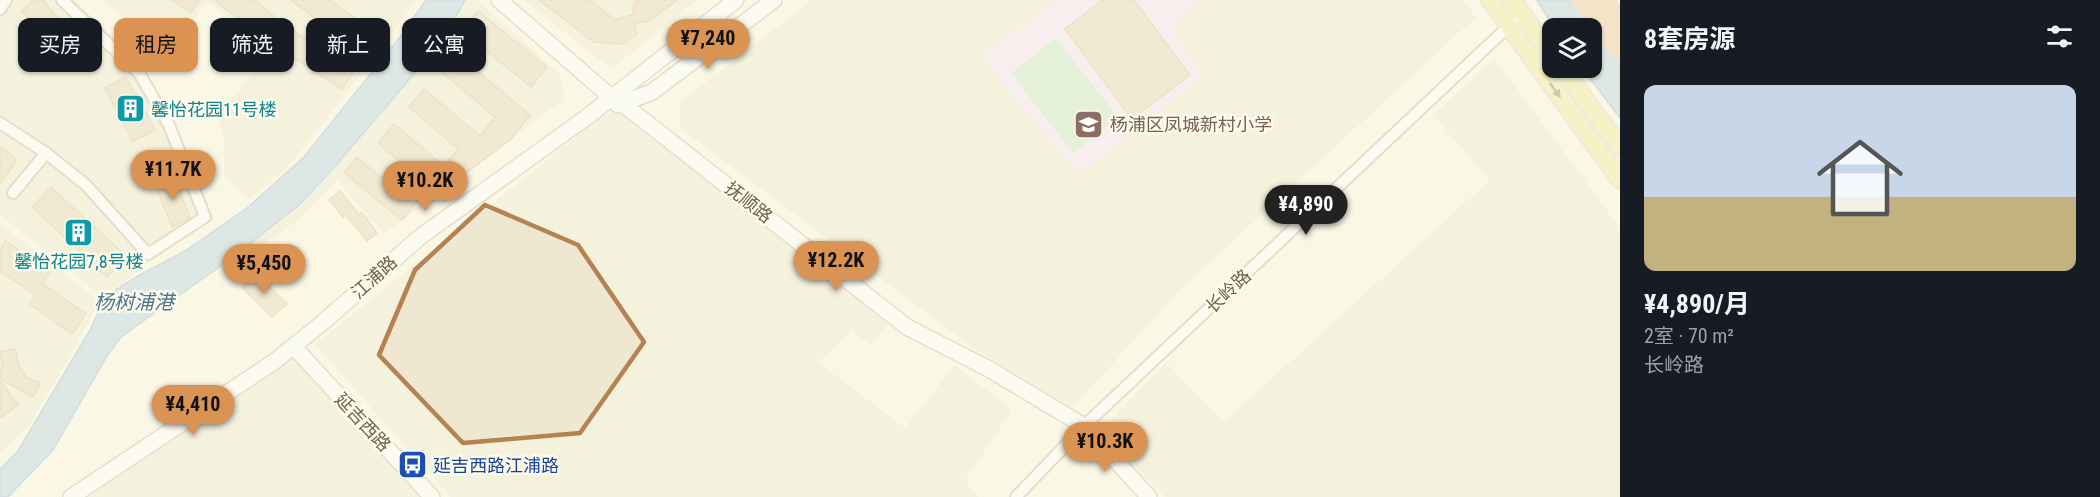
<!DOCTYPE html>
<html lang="zh">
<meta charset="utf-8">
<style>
:root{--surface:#171b24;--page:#242831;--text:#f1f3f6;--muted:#9ea1a6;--accent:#db9353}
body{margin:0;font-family:"Roboto Condensed","Noto Sans SC",sans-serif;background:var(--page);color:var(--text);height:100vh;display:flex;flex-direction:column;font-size:22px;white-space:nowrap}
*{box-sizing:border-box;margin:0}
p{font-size:20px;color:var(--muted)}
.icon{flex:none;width:33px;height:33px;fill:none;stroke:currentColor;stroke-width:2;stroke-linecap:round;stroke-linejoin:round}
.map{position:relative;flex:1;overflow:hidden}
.details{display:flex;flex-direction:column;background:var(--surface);width:480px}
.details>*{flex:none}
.banner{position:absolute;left:18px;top:18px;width:570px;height:54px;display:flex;gap:12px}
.fabs{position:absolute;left:1542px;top:18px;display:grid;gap:12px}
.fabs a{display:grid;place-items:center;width:60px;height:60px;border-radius:12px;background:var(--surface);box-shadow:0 2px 4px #0004;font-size:30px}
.price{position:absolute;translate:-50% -51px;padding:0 14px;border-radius:21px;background:var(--accent);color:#111;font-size:20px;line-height:39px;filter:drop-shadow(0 2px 3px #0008)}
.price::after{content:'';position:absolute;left:50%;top:36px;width:18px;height:14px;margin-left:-9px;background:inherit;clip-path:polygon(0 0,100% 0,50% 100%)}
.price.selected{background:#222;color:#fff}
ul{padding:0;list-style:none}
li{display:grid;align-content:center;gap:12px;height:318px;padding:0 24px}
li span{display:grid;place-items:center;height:186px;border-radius:12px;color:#555}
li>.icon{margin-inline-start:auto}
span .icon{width:108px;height:108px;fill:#fffc;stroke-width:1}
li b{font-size:26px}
h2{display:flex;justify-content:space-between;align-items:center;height:72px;padding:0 24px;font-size:26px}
.chip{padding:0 21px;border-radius:12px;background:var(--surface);box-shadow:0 2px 4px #0004;font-size:21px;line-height:54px}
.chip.selected{background:var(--accent);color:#111}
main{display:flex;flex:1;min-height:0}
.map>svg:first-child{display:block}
.residential{fill:#eee8d1}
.education{fill:#f4e2f7}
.green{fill:#cae7c5}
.water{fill:#bbd3e2;stroke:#a2bfd3;stroke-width:1.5}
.building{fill:#e9d8ba;stroke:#dfc7a0;stroke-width:1.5}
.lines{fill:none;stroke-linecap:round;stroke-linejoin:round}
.street-casing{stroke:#c8bfaa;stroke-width:14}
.secondary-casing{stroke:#cbc0a8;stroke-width:18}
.primary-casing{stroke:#ddd9d4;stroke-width:20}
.highway-casing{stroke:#ddd9d4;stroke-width:22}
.street{stroke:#fff;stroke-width:10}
.secondary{stroke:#fff;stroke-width:15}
.primary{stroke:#f4e9a2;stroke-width:16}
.highway{stroke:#f0c9a0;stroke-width:20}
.oneway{fill:#988a66}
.marked{fill:none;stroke:#b68251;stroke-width:4.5;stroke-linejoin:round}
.labels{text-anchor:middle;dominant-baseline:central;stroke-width:5;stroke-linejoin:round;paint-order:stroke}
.culture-label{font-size:18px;fill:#0d838f;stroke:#fdfbeb;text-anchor:start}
.education-label{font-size:18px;fill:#785e54;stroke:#fdfbeb;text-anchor:start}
.street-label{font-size:18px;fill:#71624c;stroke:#fdfbeb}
.transit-label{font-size:18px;fill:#164399;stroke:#fdfbeb;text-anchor:start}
.water-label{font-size:20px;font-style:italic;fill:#4e7590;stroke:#fdfbeb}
</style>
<main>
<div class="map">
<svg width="1620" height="497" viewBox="0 0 1620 497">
<rect width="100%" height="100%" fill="#faf7e5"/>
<!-- residential -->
<path class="residential" d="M14 0H74L116 40 147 73 176 131 212 217 103 297 0 214V17Z
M103 0H416L394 31 297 156 274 179 249 200 224 175V141L218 119 271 47 207 2 167 57 161 48Z
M465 0H476L558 72 564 88 563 96 560 102 384 234 337 180 294 223 256 250 251 244 300 204 330 172 405 86 426 60 459 11Z
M523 0H697L612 69Z
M812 0H1058L980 56 1171 27 1200 0H1463L1476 17 1178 292 1072 408 976 350 681 129 679 103Z
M1494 58 1620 228V497H1165L1101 431 1166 362 1224 422 1490 180 1433 115Z
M612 112 626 116 891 320 871 346 852 330 818 362 905 428 955 365 1012 410 965 480 978 497H451L315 344 595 122Z
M0 224 100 301 67 361 28 427 0 453Z
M294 353 425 497H81Z"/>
<!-- education -->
<path class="education" d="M1058 0H1200L1171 27 1204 74 1079 175 980 56Z"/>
<!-- green -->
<path class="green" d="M1056 38 1118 117 1073 153 1011 73Z"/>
<!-- water -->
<path class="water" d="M426 0H465L459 11 426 60 330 172 300 204 236 255 121 337 107 356 53 450 8 497H0V469L18 451 90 330 102 304 112 292 138 276 185 251 247 208 304 157 400 37Z
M1537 0H1582L1620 49V118L1582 68H1592V28H1554Z"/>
<!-- building -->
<path class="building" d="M33 0H43L62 23 89 45 76 63 46 39 22 11Z
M172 0H200L191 13Z
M214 0H255L282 23 354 71 342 89 268 41Z
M291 0H330L378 35 364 55Z
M539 0H590L615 20 634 14 633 8 637 0H677L649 21 634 23 637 34 623 44 594 42Z
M1103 0H1134L1190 75 1132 119 1065 29Z
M478 11 547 67 531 87 462 31Z
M452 50 530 115 510 140 430 200 423 194 402 220 344 173 357 157 398 192 414 174 378 143 394 124 444 166 458 149 409 107 424 89 480 136 495 117 437 68Z
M126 77 155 130 133 141 105 88Z
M0 146 17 160 0 184Z
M174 176 190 218 172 227 155 184Z
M51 187 126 256 107 277 32 207Z
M340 191 359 214 362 212 377 233 367 241 346 215 343 217 329 200Z
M6 241 50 272 42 283 86 314 72 334 30 304 36 295 0 271V250Z
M256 273 287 304 272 317 242 287Z
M15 349 19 366 26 377 40 383 33 397 0 379V369L3 367 0 352Z
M0 381 18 405 0 418Z"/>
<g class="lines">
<defs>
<path id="street" d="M0 9 6 0
M0 123 46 153 86 185 148 254 205 217 169 125 139 73 62 0
M13 193 46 153
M1016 497 1084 426 1512 23"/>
<path id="secondary" d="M499 0 611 97 623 104 907 327 989 369 1084 426 1149 497
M618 105 652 92 774 0
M294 347 432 497
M71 497 275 361 321 324 420 237 587 117 736 0"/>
<path id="primary" d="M1490 0 1620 180
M1512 0 1552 55
M1562 68 1620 147"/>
<path id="highway" d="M1583 0 1620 49
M1603 0 1620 23"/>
</defs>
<!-- street casing -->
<use href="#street" class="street-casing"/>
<!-- secondary casing -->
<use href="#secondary" class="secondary-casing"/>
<!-- primary casing -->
<use href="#primary" class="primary-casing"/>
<!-- highway casing -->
<use href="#highway" class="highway-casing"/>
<!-- street -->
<use href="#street" class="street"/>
<!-- secondary -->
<use href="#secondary" class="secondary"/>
<!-- primary -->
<use href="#primary" class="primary"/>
<!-- highway -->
<use href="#highway" class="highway"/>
</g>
<!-- one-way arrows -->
<defs><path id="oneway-solid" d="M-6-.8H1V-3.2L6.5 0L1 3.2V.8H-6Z" transform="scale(1.5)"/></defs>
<use class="oneway" href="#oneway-solid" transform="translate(1555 90) rotate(54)"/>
<!-- marked area -->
<path d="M0 0H1620V497H0ZM485 205 578 245 644 342 580 433 463 443 379 355 415 270Z" fill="#faf7e5" fill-opacity=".55" fill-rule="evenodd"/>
<path class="marked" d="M485 205 578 245 644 342 580 433 463 443 379 355 415 270Z"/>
<!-- icons -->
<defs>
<symbol id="building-square" viewBox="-11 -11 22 22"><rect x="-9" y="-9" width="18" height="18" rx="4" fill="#0f9aa8" stroke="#fdfbeb"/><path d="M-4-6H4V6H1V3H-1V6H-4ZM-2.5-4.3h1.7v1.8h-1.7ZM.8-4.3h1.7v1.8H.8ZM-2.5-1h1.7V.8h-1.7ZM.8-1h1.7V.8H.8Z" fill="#fff"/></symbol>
<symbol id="school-square" viewBox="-11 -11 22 22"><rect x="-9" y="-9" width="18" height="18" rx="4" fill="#8d6e63" stroke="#fdfbeb"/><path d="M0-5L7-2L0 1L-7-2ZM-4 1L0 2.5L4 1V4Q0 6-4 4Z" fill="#fff"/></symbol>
<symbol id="bus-square" viewBox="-11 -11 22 22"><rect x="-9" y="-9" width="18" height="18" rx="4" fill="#1a4fb4" stroke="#fdfbeb"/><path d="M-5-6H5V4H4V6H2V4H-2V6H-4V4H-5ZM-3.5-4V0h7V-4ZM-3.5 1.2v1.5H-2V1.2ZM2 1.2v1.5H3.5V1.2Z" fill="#fff"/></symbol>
</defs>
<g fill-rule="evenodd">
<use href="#building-square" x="114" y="92" width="33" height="33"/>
<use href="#school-square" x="1072" y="108" width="33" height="33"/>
<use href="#building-square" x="62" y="216" width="33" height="33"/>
<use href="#bus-square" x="396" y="448" width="33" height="33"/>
</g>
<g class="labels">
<!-- culture labels -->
<g class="culture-label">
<text x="151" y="109">馨怡花园11号楼</text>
<text x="79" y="261" text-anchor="middle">馨怡花园7,8号楼</text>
</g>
<!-- education labels -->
<g class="education-label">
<text x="1110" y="124">杨浦区凤城新村小学</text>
</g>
<!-- street labels -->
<g class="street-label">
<text transform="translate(749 202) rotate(38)">抚顺路</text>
<text transform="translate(374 277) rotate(-42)">江浦路</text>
<text transform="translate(1228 291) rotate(-43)">长岭路</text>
<text transform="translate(363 422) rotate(47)">延吉西路</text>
</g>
<!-- transit labels -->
<g class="transit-label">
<text x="433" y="465">延吉西路江浦路</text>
</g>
<!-- water labels -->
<g class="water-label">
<text x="134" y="302">杨树浦港</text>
</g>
</g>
</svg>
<div class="fabs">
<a><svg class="icon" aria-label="layers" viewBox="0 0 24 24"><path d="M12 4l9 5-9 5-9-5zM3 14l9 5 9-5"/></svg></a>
</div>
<b class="price" style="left:708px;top:70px">¥7,240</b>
<b class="price" style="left:173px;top:201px">¥11.7K</b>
<b class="price" style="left:425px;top:212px">¥10.2K</b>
<b class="price selected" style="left:1306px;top:236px">¥4,890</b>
<b class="price" style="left:836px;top:292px">¥12.2K</b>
<b class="price" style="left:264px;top:295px">¥5,450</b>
<b class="price" style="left:193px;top:436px">¥4,410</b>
<b class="price" style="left:1105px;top:473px">¥10.3K</b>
<div class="banner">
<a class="chip">买房</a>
<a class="chip selected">租房</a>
<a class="chip">筛选</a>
<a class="chip">新上</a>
<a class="chip">公寓</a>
</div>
</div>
<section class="details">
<h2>8套房源<svg class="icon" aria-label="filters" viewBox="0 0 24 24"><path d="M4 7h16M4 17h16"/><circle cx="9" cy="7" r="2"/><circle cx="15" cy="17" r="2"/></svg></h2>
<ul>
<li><span style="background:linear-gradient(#c9d6e8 60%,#c2b280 0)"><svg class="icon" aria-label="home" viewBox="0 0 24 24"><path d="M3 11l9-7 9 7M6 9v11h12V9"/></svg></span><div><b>¥4,890/月</b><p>2室 · 70 m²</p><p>长岭路</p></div></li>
</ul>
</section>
</main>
